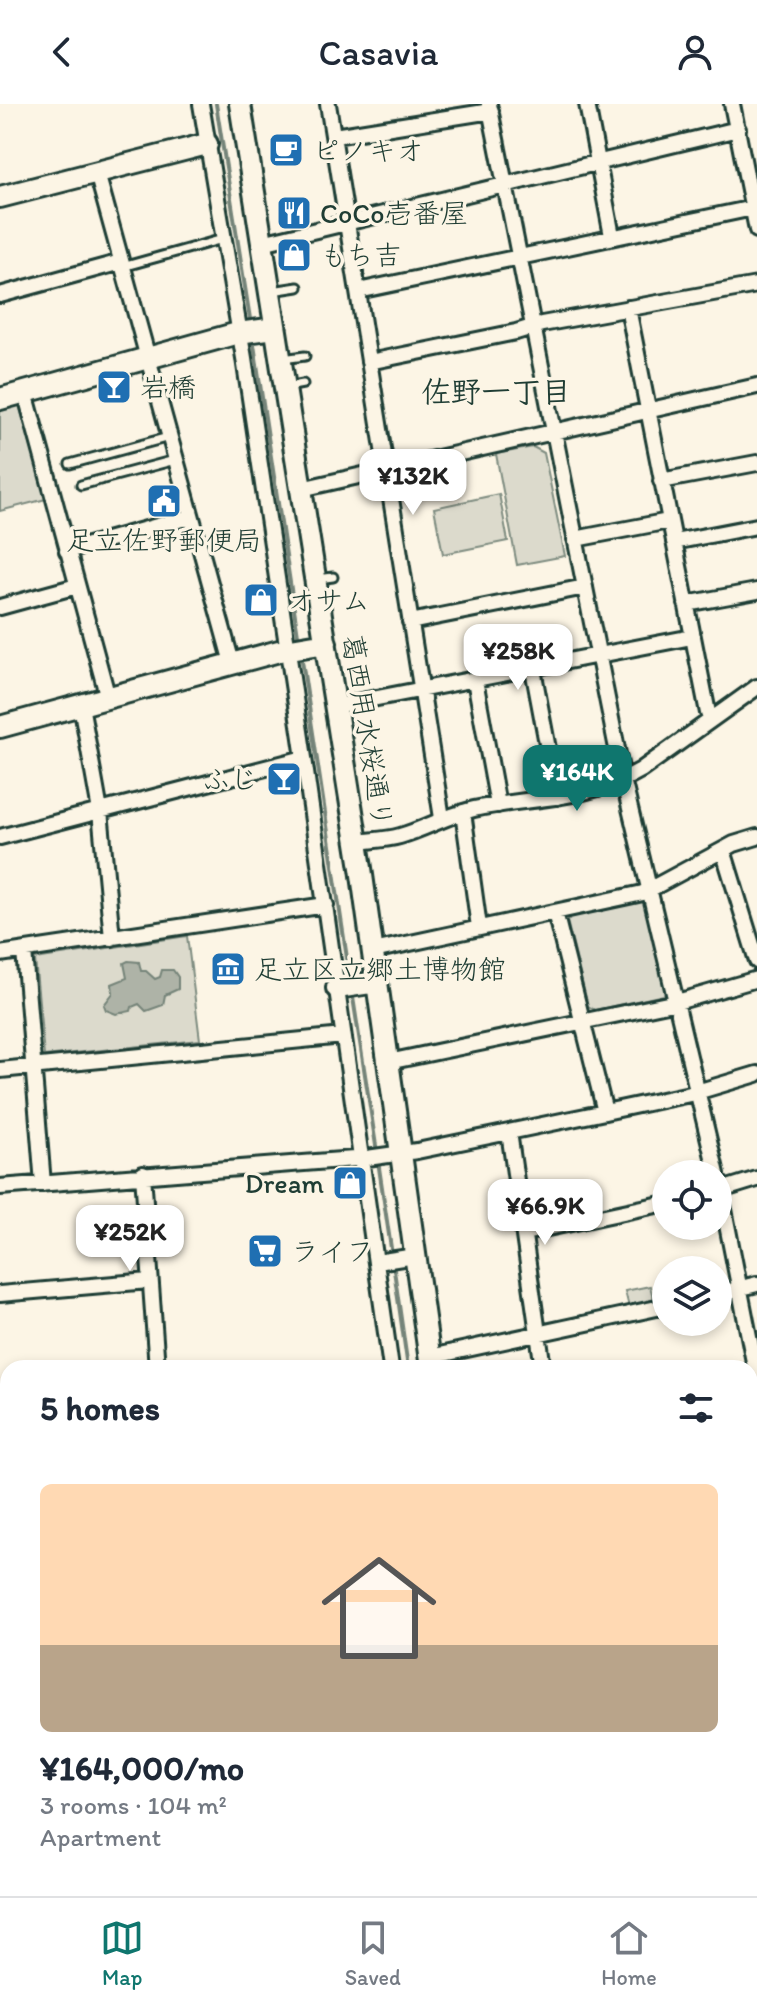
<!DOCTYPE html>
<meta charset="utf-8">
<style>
:root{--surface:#fff;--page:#f6f6f7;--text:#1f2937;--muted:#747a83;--line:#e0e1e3;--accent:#0f766e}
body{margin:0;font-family:Itim,"Klee One",sans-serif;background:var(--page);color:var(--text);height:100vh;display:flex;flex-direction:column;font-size:30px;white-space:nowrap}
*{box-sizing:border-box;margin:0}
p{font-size:26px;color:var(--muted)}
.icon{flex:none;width:44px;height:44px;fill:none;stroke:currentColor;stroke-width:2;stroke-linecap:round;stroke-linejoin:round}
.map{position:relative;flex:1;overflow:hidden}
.panel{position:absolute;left:0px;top:1256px;width:758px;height:536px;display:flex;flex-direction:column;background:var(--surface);border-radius:24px 24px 0 0;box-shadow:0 4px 12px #0003}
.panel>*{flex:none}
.tools{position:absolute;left:652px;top:1056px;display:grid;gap:16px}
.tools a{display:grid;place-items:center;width:80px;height:80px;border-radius:50%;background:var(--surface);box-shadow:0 4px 12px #0003;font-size:40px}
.price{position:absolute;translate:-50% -68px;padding:0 18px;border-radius:16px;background:#fff;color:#222;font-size:26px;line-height:52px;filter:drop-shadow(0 2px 4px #0008)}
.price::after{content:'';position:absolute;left:50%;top:48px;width:24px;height:18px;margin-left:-12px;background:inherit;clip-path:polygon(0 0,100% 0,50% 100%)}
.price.on{background:var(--accent);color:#fff}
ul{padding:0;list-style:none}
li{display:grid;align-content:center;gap:16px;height:424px;padding:0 40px}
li+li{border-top:2px solid var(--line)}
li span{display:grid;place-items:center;height:248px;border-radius:12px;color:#555}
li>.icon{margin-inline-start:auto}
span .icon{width:144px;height:144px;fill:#fffc;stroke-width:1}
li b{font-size:34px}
h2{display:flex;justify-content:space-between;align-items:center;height:96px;padding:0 40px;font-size:34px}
header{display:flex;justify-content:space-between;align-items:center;height:104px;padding:0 40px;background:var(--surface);font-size:36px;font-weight:600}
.menu{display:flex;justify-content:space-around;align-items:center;height:112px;border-top:2px solid var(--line);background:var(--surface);font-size:22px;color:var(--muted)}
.menu a{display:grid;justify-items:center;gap:4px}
.menu .on{color:var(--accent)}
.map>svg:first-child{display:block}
.built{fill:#ece7d8}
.green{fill:#dcdacc;stroke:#7e8c80;stroke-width:2}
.water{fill:#aeb3a7;stroke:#758479;stroke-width:2}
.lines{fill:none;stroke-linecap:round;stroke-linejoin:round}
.stream{stroke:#758479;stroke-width:4}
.lane-casing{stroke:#1f3d34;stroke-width:13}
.street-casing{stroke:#1f3d34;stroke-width:20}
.secondary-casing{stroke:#1f3d34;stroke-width:26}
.lane{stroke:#fcf5e5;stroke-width:7}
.street{stroke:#fcf5e5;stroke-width:14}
.secondary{stroke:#fcf5e5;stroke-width:20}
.labels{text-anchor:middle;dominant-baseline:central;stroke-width:7;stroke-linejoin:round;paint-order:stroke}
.poi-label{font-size:28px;fill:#1f3d34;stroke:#fcf5e5;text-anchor:start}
.street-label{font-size:28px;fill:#1f3d34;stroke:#fcf5e5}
.neighbourhood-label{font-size:30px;font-weight:bold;fill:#1f3d34;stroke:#fcf5e5}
</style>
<header><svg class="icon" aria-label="back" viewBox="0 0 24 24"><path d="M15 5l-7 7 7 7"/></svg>Casavia<svg class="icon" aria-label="person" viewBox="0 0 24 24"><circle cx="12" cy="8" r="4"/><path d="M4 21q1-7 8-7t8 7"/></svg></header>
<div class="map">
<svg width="757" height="1792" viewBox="0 0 757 1792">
<rect width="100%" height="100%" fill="#fcf5e5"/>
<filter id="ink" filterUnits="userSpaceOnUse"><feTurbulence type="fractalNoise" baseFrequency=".0125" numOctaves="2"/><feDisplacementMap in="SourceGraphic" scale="16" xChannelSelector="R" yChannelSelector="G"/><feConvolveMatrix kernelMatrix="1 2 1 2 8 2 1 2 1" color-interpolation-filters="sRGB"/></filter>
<g filter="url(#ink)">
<!-- built -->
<path class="built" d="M757 1523V1617L750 1618V1524Z
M757 1623V1715L750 1716V1624Z
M259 1784H456L457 1792H259Z"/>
<!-- green -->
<path class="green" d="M19 301 46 395 0 407V307Z
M533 343 544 349 565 452 517 461 496 350Z
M499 390 508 437 443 450 434 404Z
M645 797 666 886 664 891 595 906 588 902 567 817 571 813Z
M187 832 200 936 44 952 35 855Z
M650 1182 654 1198 629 1203 625 1187Z
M304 1784H439L440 1792H305Z"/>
<!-- water -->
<path class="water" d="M128 857 139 858 141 867H146L155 875 160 873 162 866H173L178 873V885L165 891 163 901 146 907 139 900 132 903 131 907 116 910 106 906 104 901 113 889 112 880 127 874 124 859Z"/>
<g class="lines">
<!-- stream -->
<path class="stream" d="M216 0 251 221
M253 234 299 538
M301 550 350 874
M352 887 377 1048
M378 1057 392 1151
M393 1159 408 1264
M484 1784 485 1792"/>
<defs>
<path id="lane" d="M122 163 223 135
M272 187 298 183
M282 255 305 252
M287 283 303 280
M70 360 169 333
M81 381 175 356
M318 475 333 473
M750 1321 757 1319
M750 1401 757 1399
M578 1792 601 1784"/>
<path id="street" d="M201 0 244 254 304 654 391 1264
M328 0 442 714
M489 0 623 675 717 1070
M587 0 612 132
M732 0 757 126
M334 32 491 7
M97 69 232 559
M262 139 738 25
M358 187 753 104
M0 191 121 158
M628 204 708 609 712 615
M369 258 516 228 542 220 757 181
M25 288 108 594
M661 377 757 359
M301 385 757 282
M575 435 669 417
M674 438 757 422
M67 447 190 413
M686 500 757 487
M0 503 77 482
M410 518 585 483
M533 565 557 693
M475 576 498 701
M81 601 100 707 112 834
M336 602 692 533
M463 708 479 823
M0 733 304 654
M357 738C371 736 386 736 400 732 425 725 448 711 474 705 530 693 591 696 641 666L757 583
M723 746 757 857
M555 808 605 1008
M24 847 43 1080
M373 847 643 789 734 740 757 733
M0 850 326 801
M388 958 677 898 757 875
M0 966 343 932
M509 1028 543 1264
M143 1070 157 1264
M718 1075 756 1268
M0 1083 367 1054 417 1047 605 1008 690 990 757 970
M718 1087 757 1075
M524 1129 666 1099
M377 1158 415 1152
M0 1190 149 1177
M718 1190 757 1180
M430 1253 666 1202
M0 1304H8
M0 1425H8
M750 1470 757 1468
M0 1654H8
M0 1768H8
M56 1784V1792
M225 1784V1792
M467 1784 468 1792"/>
<path id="secondary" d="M240 0 361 764 431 1264
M0 93 207 40
M0 295 238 229 275 224
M0 623 279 547 326 539
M337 884 377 878
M756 1268 757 1271
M0 1548H8
M750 1726 757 1725
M505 1784 506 1792"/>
</defs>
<!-- lane casing -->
<use href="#lane" class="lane-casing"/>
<!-- street casing -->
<use href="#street" class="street-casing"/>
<!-- secondary casing -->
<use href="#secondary" class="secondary-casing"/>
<!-- lane -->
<use href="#lane" class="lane"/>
<!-- street -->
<use href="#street" class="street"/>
<!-- secondary -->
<use href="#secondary" class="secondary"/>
</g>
</g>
<!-- icons -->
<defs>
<symbol id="cafe-square" viewBox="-11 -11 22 22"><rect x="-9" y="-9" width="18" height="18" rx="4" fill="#1f6fb2" stroke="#fcf5e5"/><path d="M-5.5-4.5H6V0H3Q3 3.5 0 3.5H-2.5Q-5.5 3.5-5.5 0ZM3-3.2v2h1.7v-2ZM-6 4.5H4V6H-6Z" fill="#fff"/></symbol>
<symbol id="restaurant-square" viewBox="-11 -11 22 22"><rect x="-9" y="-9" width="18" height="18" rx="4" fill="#1f6fb2" stroke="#fcf5e5"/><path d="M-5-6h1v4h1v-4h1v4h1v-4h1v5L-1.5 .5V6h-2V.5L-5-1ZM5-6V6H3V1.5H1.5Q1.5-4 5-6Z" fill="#fff"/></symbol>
<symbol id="shop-square" viewBox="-11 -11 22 22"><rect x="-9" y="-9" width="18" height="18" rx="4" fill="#1f6fb2" stroke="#fcf5e5"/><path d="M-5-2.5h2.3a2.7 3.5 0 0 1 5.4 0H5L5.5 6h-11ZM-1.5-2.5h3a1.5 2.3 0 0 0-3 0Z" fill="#fff"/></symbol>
<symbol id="bar-square" viewBox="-11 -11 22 22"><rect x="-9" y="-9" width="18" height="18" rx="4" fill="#1f6fb2" stroke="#fcf5e5"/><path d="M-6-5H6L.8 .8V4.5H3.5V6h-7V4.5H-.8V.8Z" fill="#fff"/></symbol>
<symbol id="civic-square" viewBox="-11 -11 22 22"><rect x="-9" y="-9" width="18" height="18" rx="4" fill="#1f6fb2" stroke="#fcf5e5"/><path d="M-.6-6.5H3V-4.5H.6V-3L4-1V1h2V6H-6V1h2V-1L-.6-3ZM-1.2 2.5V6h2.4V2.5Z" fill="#fff"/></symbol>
<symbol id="museum-square" viewBox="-11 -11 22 22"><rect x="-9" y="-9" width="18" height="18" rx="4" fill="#1f6fb2" stroke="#fcf5e5"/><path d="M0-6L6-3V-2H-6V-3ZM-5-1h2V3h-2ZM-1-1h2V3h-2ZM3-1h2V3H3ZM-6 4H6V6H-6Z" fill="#fff"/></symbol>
<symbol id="supermarket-square" viewBox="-11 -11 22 22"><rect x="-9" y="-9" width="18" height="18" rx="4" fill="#1f6fb2" stroke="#fcf5e5"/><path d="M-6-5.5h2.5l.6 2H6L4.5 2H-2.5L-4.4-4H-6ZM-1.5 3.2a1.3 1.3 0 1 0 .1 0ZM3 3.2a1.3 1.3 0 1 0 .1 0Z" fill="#fff"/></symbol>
</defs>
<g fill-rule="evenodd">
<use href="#cafe-square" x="266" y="26" width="40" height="40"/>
<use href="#restaurant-square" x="274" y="89" width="40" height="40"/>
<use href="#shop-square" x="274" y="131" width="40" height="40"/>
<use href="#bar-square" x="94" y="263" width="40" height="40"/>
<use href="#civic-square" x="144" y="377" width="40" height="40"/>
<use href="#shop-square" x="241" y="476" width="40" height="40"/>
<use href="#bar-square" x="264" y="655" width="40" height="40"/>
<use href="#museum-square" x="208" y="845" width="40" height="40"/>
<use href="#shop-square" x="330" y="1059" width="40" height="40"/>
<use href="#supermarket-square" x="245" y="1127" width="40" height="40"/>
</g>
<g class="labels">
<!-- poi labels -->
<g class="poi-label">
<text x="312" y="46">ピノキオ</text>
<text x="320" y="109">CoCo壱番屋</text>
<text x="320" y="151">もち吉</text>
<text x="140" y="283">岩橋</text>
<text x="164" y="436" text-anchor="middle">足立佐野郵便局</text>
<text x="287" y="496">オサム</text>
<text x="258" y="675" text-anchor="end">ふじ</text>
<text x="254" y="865">足立区立郷土博物館</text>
<text x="324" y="1079" text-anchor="end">Dream</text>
<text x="291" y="1147">ライフ</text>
</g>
<!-- street labels -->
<g class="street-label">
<text transform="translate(368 627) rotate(81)">葛西用水桜通り</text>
</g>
<!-- neighbourhood labels -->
<g class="neighbourhood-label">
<text x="496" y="287">佐野一丁目</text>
</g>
</g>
</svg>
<div class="tools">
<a><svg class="icon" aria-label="locate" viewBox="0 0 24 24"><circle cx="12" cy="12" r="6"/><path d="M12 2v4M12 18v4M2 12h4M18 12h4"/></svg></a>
<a><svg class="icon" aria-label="layers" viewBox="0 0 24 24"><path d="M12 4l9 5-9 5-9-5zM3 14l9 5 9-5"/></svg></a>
</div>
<b class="price" style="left:413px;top:413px">¥132K</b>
<b class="price" style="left:518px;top:588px">¥258K</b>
<b class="price on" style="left:577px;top:709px">¥164K</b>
<b class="price" style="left:545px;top:1143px">¥66.9K</b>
<b class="price" style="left:130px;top:1169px">¥252K</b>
<section class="panel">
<h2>5 homes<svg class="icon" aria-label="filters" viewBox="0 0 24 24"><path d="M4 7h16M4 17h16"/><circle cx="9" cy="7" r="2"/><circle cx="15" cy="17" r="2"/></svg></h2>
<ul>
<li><span style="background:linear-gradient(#ffd9b3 65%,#b9a48a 0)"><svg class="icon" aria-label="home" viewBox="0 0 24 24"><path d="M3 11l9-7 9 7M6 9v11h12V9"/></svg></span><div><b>¥164,000/mo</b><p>3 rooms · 104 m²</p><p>Apartment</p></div></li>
</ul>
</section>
</div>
<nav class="menu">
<a class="on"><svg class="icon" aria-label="map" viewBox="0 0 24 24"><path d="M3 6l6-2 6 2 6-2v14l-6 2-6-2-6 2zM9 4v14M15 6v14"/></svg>Map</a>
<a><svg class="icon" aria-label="saved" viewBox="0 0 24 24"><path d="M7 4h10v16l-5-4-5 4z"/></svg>Saved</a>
<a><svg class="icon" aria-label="home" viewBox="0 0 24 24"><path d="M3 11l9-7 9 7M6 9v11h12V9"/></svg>Home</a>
</nav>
